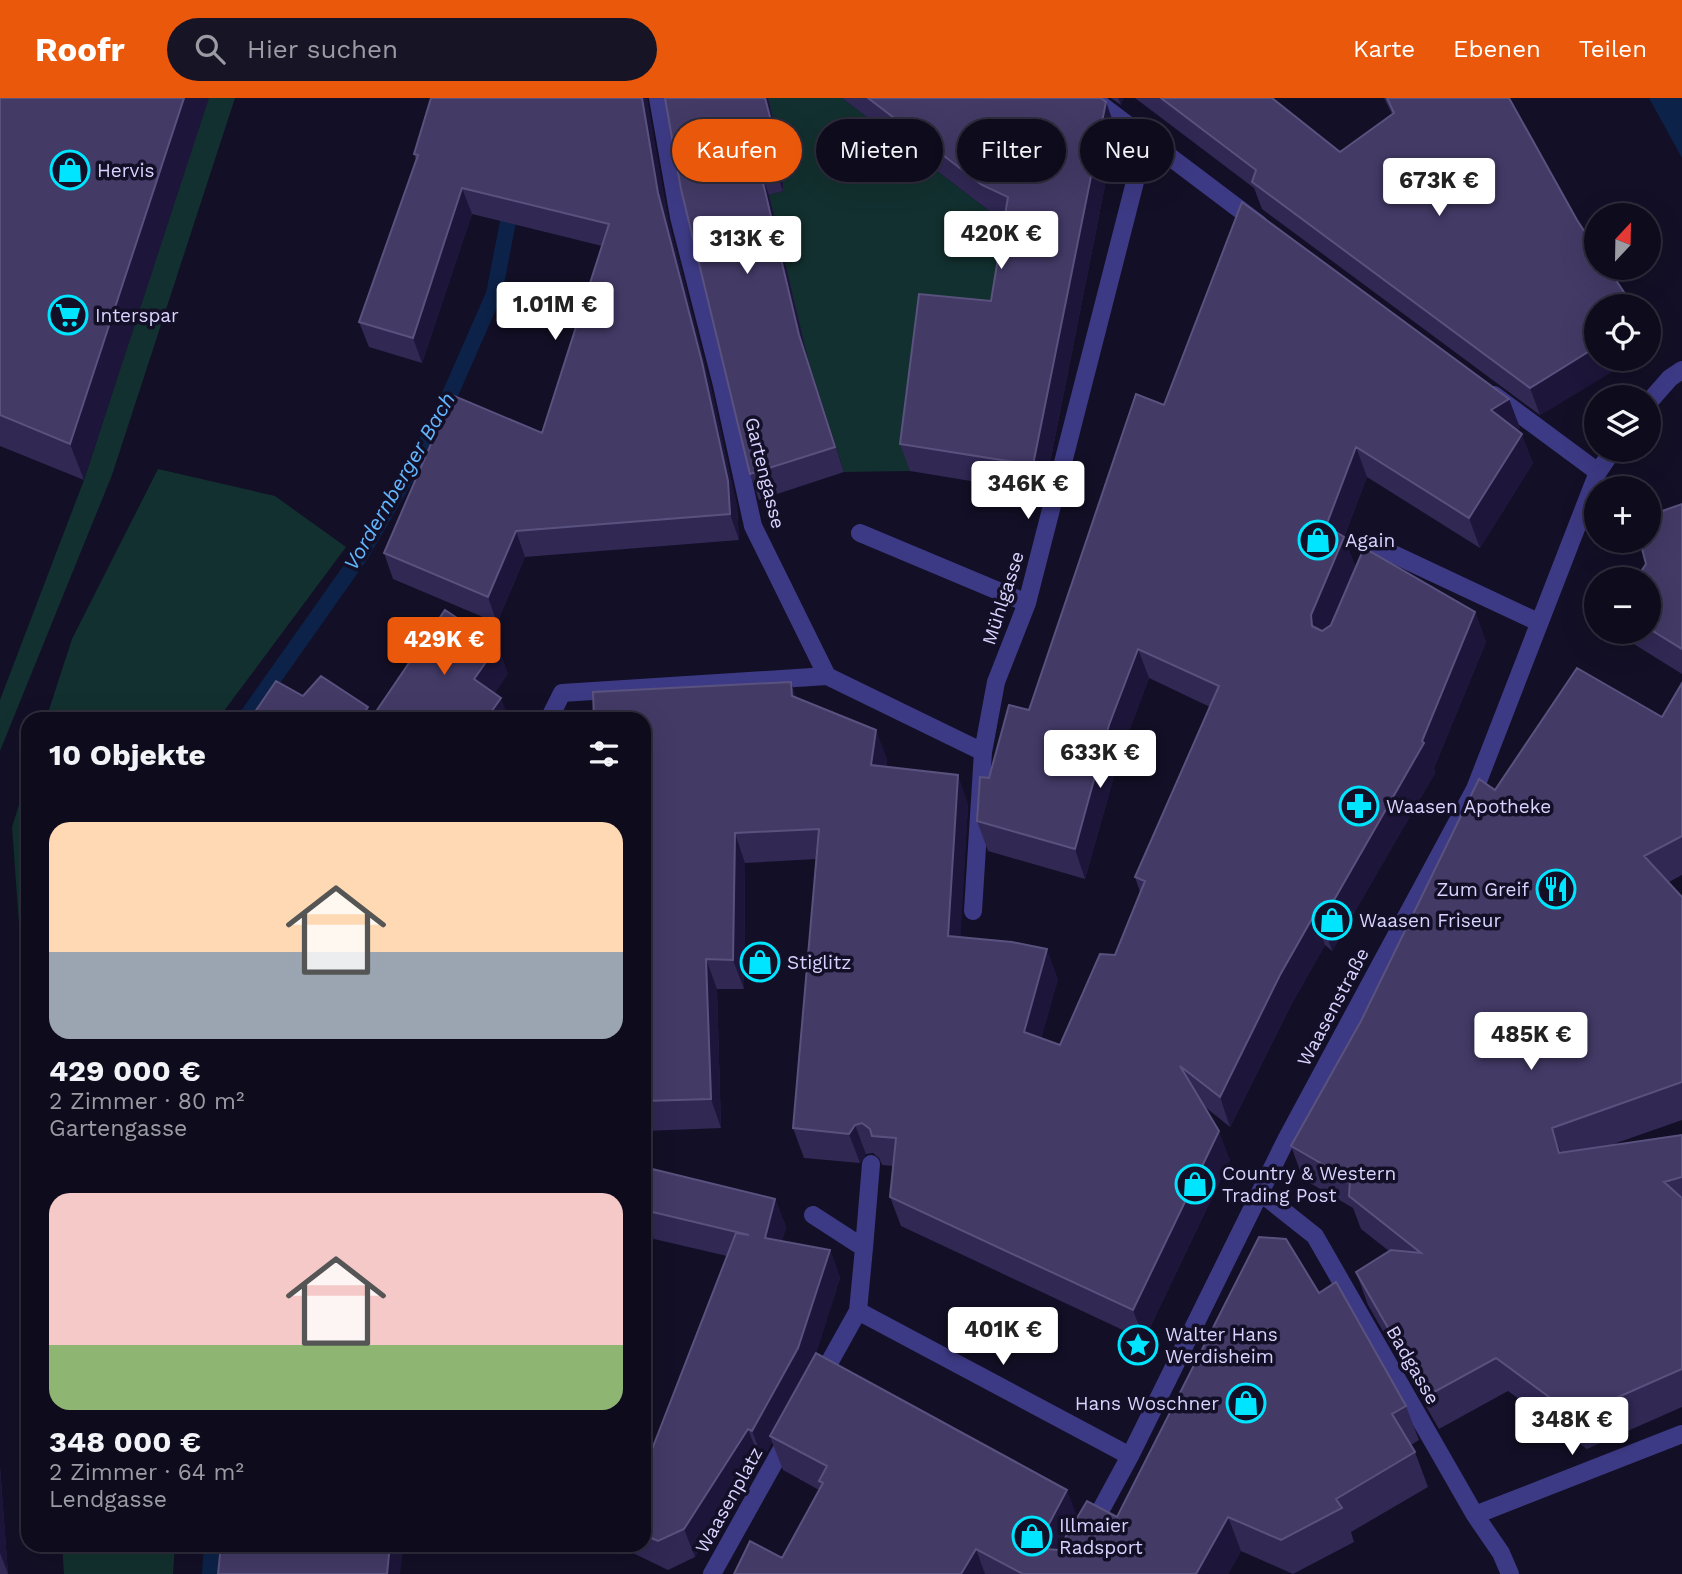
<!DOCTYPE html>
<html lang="de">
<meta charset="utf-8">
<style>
:root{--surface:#0e0b1c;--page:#171425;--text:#f1f3f6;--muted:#9b9ba3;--line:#2e2b3b;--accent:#ea580c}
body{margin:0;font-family:"Work Sans",sans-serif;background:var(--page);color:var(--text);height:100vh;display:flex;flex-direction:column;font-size:26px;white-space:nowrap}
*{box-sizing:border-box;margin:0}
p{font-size:23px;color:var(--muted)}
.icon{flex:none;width:38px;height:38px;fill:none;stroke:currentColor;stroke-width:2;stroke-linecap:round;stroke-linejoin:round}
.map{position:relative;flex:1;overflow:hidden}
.drawer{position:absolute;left:21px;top:614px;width:630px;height:840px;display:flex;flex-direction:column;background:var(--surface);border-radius:21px;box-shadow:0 7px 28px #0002,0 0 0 2px var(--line)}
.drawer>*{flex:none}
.guide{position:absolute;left:672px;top:21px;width:665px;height:63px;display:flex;gap:14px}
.needle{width:46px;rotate:22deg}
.fabs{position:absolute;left:1584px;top:105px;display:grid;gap:14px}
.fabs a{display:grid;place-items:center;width:77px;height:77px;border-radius:50%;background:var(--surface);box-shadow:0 7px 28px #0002,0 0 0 2px var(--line);font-size:35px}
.price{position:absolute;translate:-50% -60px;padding:0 16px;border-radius:7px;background:#fff;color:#222;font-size:23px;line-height:46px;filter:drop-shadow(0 2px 4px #0008)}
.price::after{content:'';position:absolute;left:50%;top:42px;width:21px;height:16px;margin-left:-10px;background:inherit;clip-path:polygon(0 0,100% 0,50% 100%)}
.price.active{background:var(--accent);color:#fff}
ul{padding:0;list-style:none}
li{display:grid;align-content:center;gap:14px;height:371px;padding:0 28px}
li span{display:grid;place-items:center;height:217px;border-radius:21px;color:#555}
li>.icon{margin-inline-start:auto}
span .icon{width:126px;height:126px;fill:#fffc;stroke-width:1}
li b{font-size:30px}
h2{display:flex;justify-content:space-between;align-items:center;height:84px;padding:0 28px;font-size:30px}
.pill{padding:0 24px;border-radius:32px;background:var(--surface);box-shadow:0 7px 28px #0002,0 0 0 2px var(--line);font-size:24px;line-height:63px}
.pill.active{background:var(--accent);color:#fff}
header{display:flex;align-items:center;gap:42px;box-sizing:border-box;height:98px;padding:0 35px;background:var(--accent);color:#fff}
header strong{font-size:33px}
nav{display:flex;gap:38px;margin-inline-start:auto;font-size:24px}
.search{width:490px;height:63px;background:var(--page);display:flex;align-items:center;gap:18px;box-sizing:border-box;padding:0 24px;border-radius:38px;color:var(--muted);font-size:26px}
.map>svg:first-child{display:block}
.green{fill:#12302f}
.water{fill:#0c2248}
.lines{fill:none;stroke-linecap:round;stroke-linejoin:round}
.stream{stroke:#0c2248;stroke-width:16}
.minor{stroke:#3d3a85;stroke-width:18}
.wall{fill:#312854}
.shaded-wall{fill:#1d163a}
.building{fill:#433a66;stroke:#5a527e;stroke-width:2}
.labels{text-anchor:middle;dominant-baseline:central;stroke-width:7;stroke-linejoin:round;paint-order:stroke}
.poi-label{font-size:19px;fill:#d9d4ff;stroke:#130f26;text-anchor:start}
.street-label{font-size:19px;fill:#d9d4ff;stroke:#130f26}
.water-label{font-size:21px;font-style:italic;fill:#62b6ff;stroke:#130f26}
</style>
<header>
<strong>Roofr</strong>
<div class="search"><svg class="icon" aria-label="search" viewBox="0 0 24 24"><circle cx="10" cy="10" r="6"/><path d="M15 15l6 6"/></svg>Hier suchen</div>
<nav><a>Karte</a><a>Ebenen</a><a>Teilen</a></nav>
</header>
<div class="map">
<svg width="1682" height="1476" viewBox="0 0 1682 1476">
<rect width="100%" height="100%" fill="#130f26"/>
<!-- green -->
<path class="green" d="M208 0H235L112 377 0 653V602L84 382Z
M768 0H842L992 115 1018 127 1001 231 910 373 844 374 808 262 769 97 783 93Z
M158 371 275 398 346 449 218 621H46L72 541Z
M28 678V952L12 729Z
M62 1447H175L173 1476H64Z"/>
<!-- water -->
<path class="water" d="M1649 0H1682V60Z"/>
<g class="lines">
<!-- stream -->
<path class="stream" d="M245 621 360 458 437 326 494 196 512 103
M210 1476 212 1447"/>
<!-- minor -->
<path class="minor" d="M658 0 679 119 722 287 753 428 827 578 983 654
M1092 0 1259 126
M1494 297 1598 374
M1648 305 1670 280 1682 272
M860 435 1027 505
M1364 476 1376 448 1538 524
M549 621 562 595 827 578
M973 813 983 654 996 584 1027 505 1146 41
M1261 1095 1315 1138 1475 1417 1501 1455 1510 1476
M813 1117 864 1150 858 1213 819 1283
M864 1150 871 1066
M858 1213 1130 1358
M1475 1417 1682 1336
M1091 1430 1130 1358 1287 1040 1475 691 1598 374 1613 352
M712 1476 789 1338"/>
</g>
<!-- wall -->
<path class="wall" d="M0 0 84 382 0 348Z
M665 0H768L783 60V93L769 97 808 262 844 374 759 402 750 376Z
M842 0H1101L1106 4 1116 32 1044 395 910 373 900 346 991 203 1004 120 992 115Z
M1111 0H1123L1121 7Z
M1135 0H1272L1340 54 1392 16 1384 0H1509L1596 261H1633L1540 317 1262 111 1254 90Z
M647 2 668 121 711 290 737 409 739 442 525 459 497 525 393 481 384 455 542 335 602 148 472 116 422 265 369 249 359 224 416 62 414 56Z
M1509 301 1520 330 1517 332 1533 365 1480 450 1367 379 1344 439 1355 468 1330 528 1475 514 1486 544 1434 670 1435 675 1332 853 1325 847 1291 907 1230 1029 1204 1008 1230 1062 1144 1242 901 1128 890 1099 893 1068 882 1067 879 1060 873 1055 866 1056 860 1065 804 1060 793 1030 817 761 745 765 744 891H717L721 1030 644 1033V621L797 600 887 661 886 669 968 706 960 839 1058 881 1041 940 1060 947 1115 857 1140 794 1135 779 1210 609 1149 580 1120 657 1085 781 988 753 977 723 989 680 1029 612 1164 307Z
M1682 406V576L1629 543 1625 534H1648V481L1646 466Z
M1682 585V777L1669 784 1682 799V1022L1608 1048 1682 1037V1309L1587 1351 1508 1293 1439 1331 1368 1207 1356 1174 1389 1153 1361 1131 1353 1110 1303 1081 1291 1048 1495 692 1662 619Z
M644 1069 775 1101 786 1129 782 1143 830 1152 840 1180 816 1255 1077 1419H1117L1319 1195 1406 1308 1419 1342 1411 1347 1415 1354 1428 1389 1351 1434 1354 1444 1293 1476 1241 1453 1228 1476H734L782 1460 819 1392 783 1372 772 1344 763 1361 759 1359 695 1459 668 1472 633 1455 630 1447H644V1372L727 1158 654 1141 644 1152Z
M0 1369 8 1476H0Z"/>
<!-- shaded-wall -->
<path class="shaded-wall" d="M184 0H209L84 382 70 346Z
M642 0H647L668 121 711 290 737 409 739 442 730 416 658 95Z
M765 0H768L783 60V93L773 67Z
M1118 0H1123L1121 7Z
M1106 4 1116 32 1044 395 1033 367Z
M760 72 769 97 808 262 844 374 799 237Z
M462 90 472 116 422 265 413 240Z
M1596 249V261H1633L1540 317 1530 290Z
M1509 301 1520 330 1502 341 1491 312Z
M1522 336 1533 365 1480 450 1469 420Z
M1356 349 1367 379 1341 446 1344 439 1355 468 1322 547 1312 528 1311 517 1326 428Z
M516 433 525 459 497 525 488 499Z
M1475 514 1486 544 1434 670 1435 675 1332 853 1322 823 1422 643Z
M498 547 508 576 485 610 474 581Z
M1138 551 1149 580 1120 657 1085 781 1075 751 1109 627Z
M791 584 802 614 792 598Z
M501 600 509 621H486Z
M368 609 373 621H360Z
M876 632 887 661 882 697 871 667Z
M958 677 968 706 959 868 948 838Z
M735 735 745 765 744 891 733 862Z
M1314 817 1325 847 1291 907 1230 1029 1220 999 1280 877Z
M1047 851 1058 881 1035 964 1024 934Z
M706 861 717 891 721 1030 711 1001Z
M855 1027 866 1056 860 1065 849 1036Z
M1552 1030 1564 1063 1559 1055Z
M1219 1033 1230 1062 1144 1242 1133 1212Z
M775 1101 786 1129 775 1169 765 1140Z
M644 1113 654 1141 644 1152Z
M830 1152 840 1180 809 1279 770 1338 772 1344 763 1361 752 1333Z
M748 1331 759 1359 695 1459 684 1431Z
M0 1369 8 1476 0 1455Z
M1067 1392 1080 1426 1054 1476 1041 1441Z
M1228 1419 1241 1453 1228 1476H1196Z
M390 1447H404L400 1476H387Z
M976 1451 985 1476H961Z"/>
<!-- building -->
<path class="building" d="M0 0H184L70 346 0 317Z
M431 0H642L658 95 702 264 728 383 730 416 516 433 488 499 384 455 452 297 542 335 609 126 462 90 413 240 359 224 418 57 414 56Z
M665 0H765L774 34 773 67 760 72 799 237 835 349 750 376 681 91Z
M868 0H1101L1106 4 1033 367 900 346 919 196 991 203 1008 99 982 87Z
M1161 0H1272L1340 54 1394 15 1387 0H1509L1577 122 1596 151V170H1608L1633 208H1596V249L1530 290 1252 84 1256 72Z
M1242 104 1509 301 1491 312 1522 336 1469 420 1356 349 1326 428 1344 439 1311 517 1312 528 1322 533 1331 527 1364 450 1475 514 1422 643 1424 645 1322 823 1314 817 1280 877 1220 999 1180 968 1219 1033 1133 1212 890 1099 896 1040 872 1038 870 1031 862 1025 855 1027 849 1036 793 1030 819 731 735 735 733 862 706 861 711 1001 644 1003V621H594L593 594 791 584 792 598 876 632 871 667 958 677 948 838 1012 844 1047 851 1024 934 1060 947 1100 856 1115 857 1145 783 1135 779 1219 588 1138 551 1109 627 1075 751 977 723 980 679 989 680 1009 607 1029 612 1136 296 1164 307Z
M1682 406V551L1648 530V481H1636L1646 466 1640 443H1648V418Z
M445 512 498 547 474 581 501 600 486 621H371Z
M1577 570 1662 619 1682 585V738L1644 758 1682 799V984L1552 1030 1559 1055 1682 1037V1079L1664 1084 1682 1100V1271L1575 1318 1496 1260 1427 1298 1356 1174 1391 1152 1421 1155 1349 1098 1350 1082 1291 1048 1361 923 1479 681 1495 692Z
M321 578 368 609 360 621H250L276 583 303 598Z
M644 1069 775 1101 765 1140 830 1152 798 1250 752 1333 748 1331 684 1431 658 1443 644 1437V1372L736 1135 749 1137 644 1112Z
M1259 1139 1286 1141 1319 1195 1336 1184 1406 1308 1392 1316 1415 1354 1336 1401 1342 1410 1281 1442 1228 1419 1196 1476H1023L976 1451 961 1476H734L750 1443 782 1460 823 1385 819 1383 827 1368 770 1338 816 1255 1067 1392 1041 1441 1046 1451 1058 1452 1087 1403 1117 1419Z
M221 1447H390L387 1476H218Z"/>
<!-- icons -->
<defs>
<symbol id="shop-ring" viewBox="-11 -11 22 22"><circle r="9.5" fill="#130f26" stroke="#00e5ff" stroke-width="1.5"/><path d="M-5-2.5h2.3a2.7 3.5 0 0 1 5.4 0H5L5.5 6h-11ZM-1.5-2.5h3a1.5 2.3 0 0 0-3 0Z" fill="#00e5ff"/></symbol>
<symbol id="supermarket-ring" viewBox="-11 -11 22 22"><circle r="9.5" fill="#130f26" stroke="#00e5ff" stroke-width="1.5"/><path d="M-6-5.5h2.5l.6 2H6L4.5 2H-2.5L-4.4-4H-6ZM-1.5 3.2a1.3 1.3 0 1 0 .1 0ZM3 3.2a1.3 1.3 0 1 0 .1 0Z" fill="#00e5ff"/></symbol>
<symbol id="pharmacy-ring" viewBox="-11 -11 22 22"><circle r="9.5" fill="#130f26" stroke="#00e5ff" stroke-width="1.5"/><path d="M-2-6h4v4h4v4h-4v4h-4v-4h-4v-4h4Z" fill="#00e5ff"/></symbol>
<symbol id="restaurant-ring" viewBox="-11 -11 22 22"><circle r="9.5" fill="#130f26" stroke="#00e5ff" stroke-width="1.5"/><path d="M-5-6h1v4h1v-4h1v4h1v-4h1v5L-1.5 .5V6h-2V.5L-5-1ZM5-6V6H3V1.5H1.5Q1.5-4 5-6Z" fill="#00e5ff"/></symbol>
<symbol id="sight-ring" viewBox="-11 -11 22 22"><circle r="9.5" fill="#130f26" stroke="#00e5ff" stroke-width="1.5"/><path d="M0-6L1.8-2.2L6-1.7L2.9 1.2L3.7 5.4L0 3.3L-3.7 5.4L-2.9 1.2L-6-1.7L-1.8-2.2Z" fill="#00e5ff"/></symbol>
</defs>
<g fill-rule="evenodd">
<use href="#shop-ring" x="48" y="50" width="44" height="44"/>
<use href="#supermarket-ring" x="46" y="195" width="44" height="44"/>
<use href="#shop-ring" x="1296" y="420" width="44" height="44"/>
<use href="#pharmacy-ring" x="1337" y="686" width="44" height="44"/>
<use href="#restaurant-ring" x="1534" y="769" width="44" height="44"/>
<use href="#shop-ring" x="1310" y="800" width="44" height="44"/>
<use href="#shop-ring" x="738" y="842" width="44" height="44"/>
<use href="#shop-ring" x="1173" y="1064" width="44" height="44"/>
<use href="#sight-ring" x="1116" y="1225" width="44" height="44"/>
<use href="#shop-ring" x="1224" y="1283" width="44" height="44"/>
<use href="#shop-ring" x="1010" y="1416" width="44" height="44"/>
</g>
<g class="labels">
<!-- poi labels -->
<g class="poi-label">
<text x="97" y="72">Hervis</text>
<text x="95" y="217">Interspar</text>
<text x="1345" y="442">Again</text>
<text x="1386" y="708">Waasen Apotheke</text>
<text x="1529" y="791" text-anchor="end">Zum Greif</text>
<text x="1359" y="822">Waasen Friseur</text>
<text x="787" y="864">Stiglitz</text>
<text x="1222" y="1075">Country &amp; Western<tspan x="1222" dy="22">Trading Post</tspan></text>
<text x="1165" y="1236">Walter Hans<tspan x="1165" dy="22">Werdisheim</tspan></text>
<text x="1219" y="1305" text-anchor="end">Hans Woschner</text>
<text x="1059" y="1427">Illmaier<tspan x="1059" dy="22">Radsport</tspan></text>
</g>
<!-- street labels -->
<g class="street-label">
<text transform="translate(765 375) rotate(76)">Gartengasse</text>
<text transform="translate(1003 500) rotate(-72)">Mühlgasse</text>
<text transform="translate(1333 909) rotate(-62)">Waasenstraße</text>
<text transform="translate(1413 1267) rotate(60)">Badgasse</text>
<text transform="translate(729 1402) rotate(-61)">Waasenplatz</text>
</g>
<!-- water labels -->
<g class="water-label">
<text transform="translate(399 383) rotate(-60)">Vordernberger Bach</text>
</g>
</g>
</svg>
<div class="fabs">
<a><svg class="needle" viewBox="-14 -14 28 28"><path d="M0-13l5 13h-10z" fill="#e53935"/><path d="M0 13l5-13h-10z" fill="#9b9ba3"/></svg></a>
<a><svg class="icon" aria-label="locate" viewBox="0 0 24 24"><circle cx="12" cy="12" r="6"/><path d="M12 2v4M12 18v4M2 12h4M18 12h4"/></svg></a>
<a><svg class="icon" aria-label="layers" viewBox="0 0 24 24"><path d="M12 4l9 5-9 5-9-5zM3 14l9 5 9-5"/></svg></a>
<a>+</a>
<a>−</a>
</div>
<b class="price" style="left:1439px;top:120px">673K €</b>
<b class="price" style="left:1001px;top:173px">420K €</b>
<b class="price" style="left:747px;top:178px">313K €</b>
<b class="price" style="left:555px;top:244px">1.01M €</b>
<b class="price" style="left:1028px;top:423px">346K €</b>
<b class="price active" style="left:444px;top:579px">429K €</b>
<b class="price" style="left:1100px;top:692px">633K €</b>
<b class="price" style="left:1531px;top:974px">485K €</b>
<b class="price" style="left:1003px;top:1269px">401K €</b>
<b class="price" style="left:1572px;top:1359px">348K €</b>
<div class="guide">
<a class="pill active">Kaufen</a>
<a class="pill">Mieten</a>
<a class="pill">Filter</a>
<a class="pill">Neu</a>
</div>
<section class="drawer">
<h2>10 Objekte<svg class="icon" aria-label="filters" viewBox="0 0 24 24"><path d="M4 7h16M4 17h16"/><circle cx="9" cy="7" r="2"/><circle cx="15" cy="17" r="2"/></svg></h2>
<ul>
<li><span style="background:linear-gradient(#ffd9b3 60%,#9aa5b1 0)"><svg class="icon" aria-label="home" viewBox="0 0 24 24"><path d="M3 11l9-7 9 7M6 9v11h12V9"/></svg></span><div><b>429 000 €</b><p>2 Zimmer · 80 m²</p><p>Gartengasse</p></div></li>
<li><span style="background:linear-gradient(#f6c9c9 70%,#8fb573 0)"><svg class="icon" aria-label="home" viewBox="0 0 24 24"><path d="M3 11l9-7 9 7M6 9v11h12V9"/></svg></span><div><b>348 000 €</b><p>2 Zimmer · 64 m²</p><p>Lendgasse</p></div></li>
</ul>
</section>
</div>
